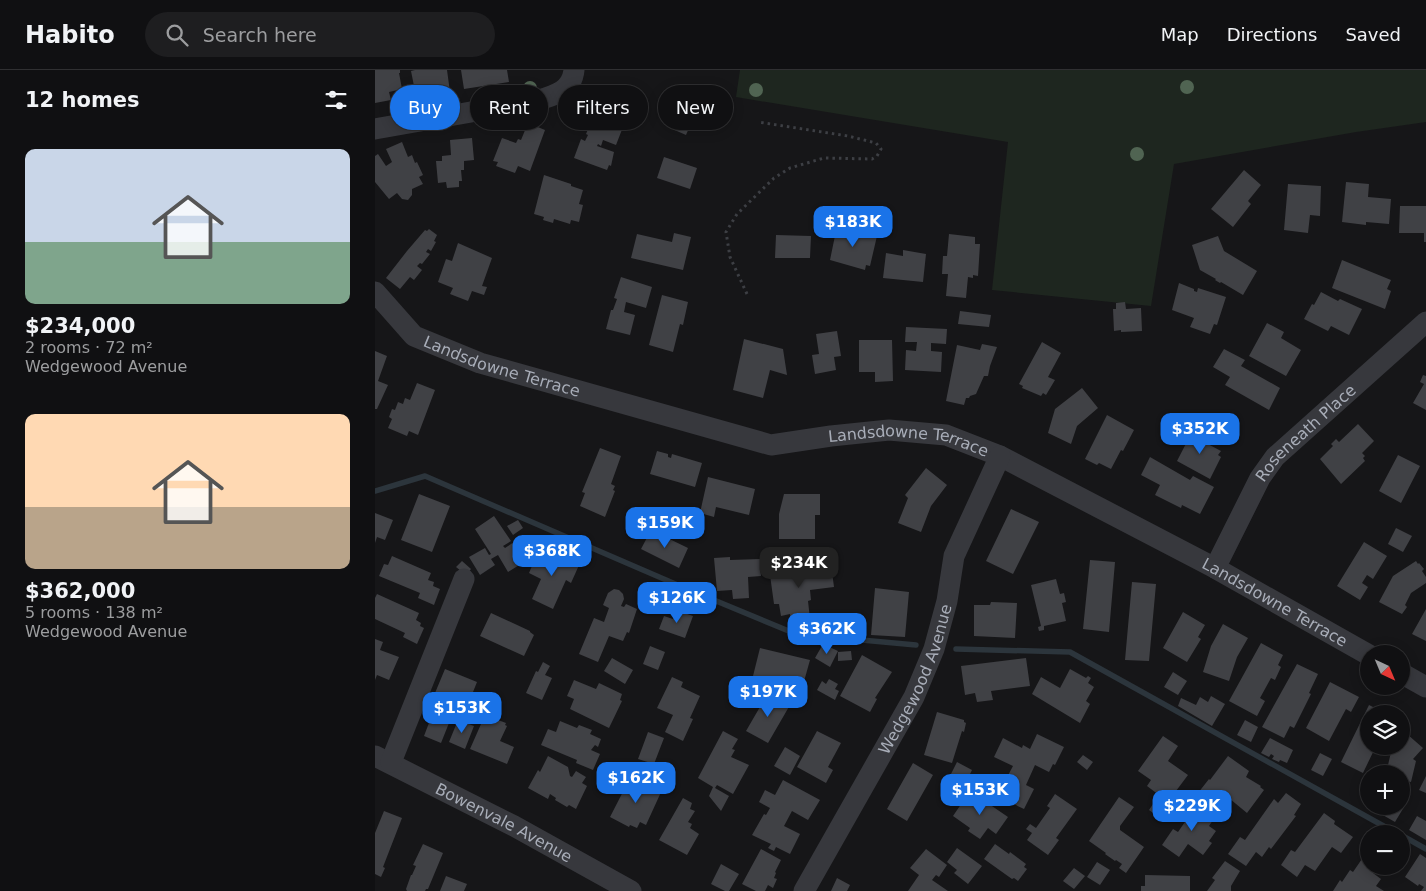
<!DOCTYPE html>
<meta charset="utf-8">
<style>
:root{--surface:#101012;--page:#1e1e20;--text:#f1f3f6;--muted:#9c9d9f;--line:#303032;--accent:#1a73e8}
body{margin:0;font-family:"DejaVu Sans",sans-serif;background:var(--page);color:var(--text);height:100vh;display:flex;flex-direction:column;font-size:19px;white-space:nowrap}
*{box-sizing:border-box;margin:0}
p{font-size:16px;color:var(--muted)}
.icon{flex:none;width:28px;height:28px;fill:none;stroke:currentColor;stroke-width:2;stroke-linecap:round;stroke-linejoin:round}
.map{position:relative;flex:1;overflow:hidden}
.details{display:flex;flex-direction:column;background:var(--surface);width:375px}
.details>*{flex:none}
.top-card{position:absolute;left:15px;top:15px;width:475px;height:45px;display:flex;gap:10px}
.needle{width:32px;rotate:136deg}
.buttons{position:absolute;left:985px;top:575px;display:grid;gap:10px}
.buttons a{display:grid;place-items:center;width:50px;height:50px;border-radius:50%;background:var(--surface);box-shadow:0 2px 12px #0003,0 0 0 1px var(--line);font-size:25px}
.price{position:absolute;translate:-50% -42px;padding:0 11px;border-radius:10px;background:var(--accent);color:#fff;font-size:16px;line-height:32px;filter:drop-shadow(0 1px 2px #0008)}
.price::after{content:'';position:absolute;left:50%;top:30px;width:15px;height:11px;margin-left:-8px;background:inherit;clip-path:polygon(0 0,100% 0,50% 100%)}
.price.active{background:#222;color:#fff}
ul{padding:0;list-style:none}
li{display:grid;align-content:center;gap:10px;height:265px;padding:0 25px}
li span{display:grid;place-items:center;height:155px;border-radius:10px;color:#555}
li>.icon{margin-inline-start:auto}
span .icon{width:90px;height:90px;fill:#fffc;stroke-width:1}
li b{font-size:21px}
h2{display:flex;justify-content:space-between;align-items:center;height:60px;padding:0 25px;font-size:21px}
.tag{padding:0 18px;border-radius:22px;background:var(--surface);box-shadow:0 2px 12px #0003,0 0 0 1px var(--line);font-size:18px;line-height:45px}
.tag.active{background:var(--accent);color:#fff}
header{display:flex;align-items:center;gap:30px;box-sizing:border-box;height:70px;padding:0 25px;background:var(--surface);border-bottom:1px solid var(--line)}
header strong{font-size:24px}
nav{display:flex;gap:28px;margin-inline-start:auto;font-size:18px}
.search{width:350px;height:45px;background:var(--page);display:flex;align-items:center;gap:12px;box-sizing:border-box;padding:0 18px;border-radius:28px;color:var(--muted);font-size:19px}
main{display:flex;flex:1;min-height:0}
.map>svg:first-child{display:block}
.green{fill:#1e261f}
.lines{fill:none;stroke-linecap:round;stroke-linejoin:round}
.stream{stroke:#2c353c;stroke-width:5.5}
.building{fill:#404145}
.path{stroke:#3d3f44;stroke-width:3;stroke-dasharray:2.5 4;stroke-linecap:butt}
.minor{stroke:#37383d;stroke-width:21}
.tree{fill:#506452}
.labels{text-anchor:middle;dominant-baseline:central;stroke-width:4;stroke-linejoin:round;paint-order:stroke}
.street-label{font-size:16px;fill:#a8adb8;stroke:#111113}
</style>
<header>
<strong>Habito</strong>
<div class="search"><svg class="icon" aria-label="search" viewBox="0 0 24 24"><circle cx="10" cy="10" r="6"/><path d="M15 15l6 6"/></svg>Search here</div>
<nav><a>Map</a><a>Directions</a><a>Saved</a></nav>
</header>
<main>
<section class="details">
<h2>12 homes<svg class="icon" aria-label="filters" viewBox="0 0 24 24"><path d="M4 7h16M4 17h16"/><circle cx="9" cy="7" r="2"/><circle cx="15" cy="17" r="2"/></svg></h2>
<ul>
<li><span style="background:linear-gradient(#c9d6e8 60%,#7fa58c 0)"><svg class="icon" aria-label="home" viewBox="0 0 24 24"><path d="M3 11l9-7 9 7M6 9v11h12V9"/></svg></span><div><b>$234,000</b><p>2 rooms · 72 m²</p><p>Wedgewood Avenue</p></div></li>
<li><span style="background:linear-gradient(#ffd9b3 60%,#b9a48a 0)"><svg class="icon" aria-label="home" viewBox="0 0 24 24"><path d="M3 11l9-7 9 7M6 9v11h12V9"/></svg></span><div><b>$362,000</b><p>5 rooms · 138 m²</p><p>Wedgewood Avenue</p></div></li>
</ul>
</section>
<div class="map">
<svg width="1051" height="821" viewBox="0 0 1051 821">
<rect width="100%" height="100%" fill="#161618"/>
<!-- green -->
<path class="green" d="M365 0H1051V52L981 62 799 94 776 236 617 220 633 72 361 27Z"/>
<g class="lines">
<!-- stream -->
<path class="stream" d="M0 421 50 406 305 516 421 564 541 575
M581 579 695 582 1023 764
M1026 765 1051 779"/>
</g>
<!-- building -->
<path class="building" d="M0 0H25V3H24L27 19 14 22 16 30 0 33Z
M40 0H72L75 22 57 21 48 25 47 22 44 23 43 20 40 21 36 1Z
M86 0H132L134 12 89 19Z
M219 45 248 57 241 75 228 70 226 76 223 74 222 76 239 82 236 96 234 95 232 100 199 88 206 69 210 71 213 65 211 64Z
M298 51 314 58 311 65 295 58Z
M153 53 170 60 155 101 143 96 140 103 121 96 123 92 118 91 127 68 141 73 143 69 146 70Z
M97 68 99 90 89 91V100H86L87 111H84V117L72 118 71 112 63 113 61 91H67V86L76 85 75 70Z
M27 72 33 87 37 85 40 93 42 92 48 105 44 107 48 114 37 119V125L33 130 27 129 22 123 14 129 0 112V86L3 84 11 96 17 92 11 79Z
M289 87 322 98 315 119 282 108Z
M869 100 886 115 873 131 876 134 858 157 836 139Z
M169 105 196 114V116L208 120 204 134 208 135 204 152 196 150 195 154 179 149 178 153 168 150 169 147 159 144Z
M971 112 994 114 993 127 1016 129 1014 154 991 152V155L967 152Z
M913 114 946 116 945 146 935 145 933 163 909 160Z
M1025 136H1051V172H1049V163H1024Z
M462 156 502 166 495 196 491 195 490 200 455 190Z
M54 159 62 165 59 171 61 172 56 181 53 179 51 182 55 184 47 194 45 193 42 196 47 200 39 210 35 207 25 219 11 208 32 181 50 160 52 161Z
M299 163 316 167 308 200 256 188 262 164 297 172Z
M574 164 600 167V174H605L603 206 598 205V208L593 207 591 228 571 226 573 204H567L568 186H572Z
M401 165 436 166 435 188H400Z
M843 166 849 181 882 201 868 225 846 212 845 213 840 210 841 209 825 200 817 175Z
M83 173 117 188 107 216 112 217 109 225 97 221 93 231 75 224 78 218 63 212 71 189 77 191Z
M528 180 551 184 548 212 508 208 511 183 528 186Z
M967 190 1016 210 1012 219 1016 221 1010 239 957 218Z
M246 207 277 217 271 238 251 232 249 242 260 245 255 265 231 259 236 240H238L242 229 239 228Z
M804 213 819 219V221L822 222 823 218 851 227 842 255 839 254 835 264 815 257 819 248 797 240Z
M946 222 963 231 965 229 987 239 974 265 956 256 953 261 929 249 937 234 939 235Z
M287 225 313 232 308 255 305 254 298 282 274 275Z
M750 232 751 239 766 238 767 261 746 262V260L739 261 738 239H741V233Z
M585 241 616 245 614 257 583 254Z
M892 253 909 262 906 268 926 280 911 306 874 286Z
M531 257 572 259 571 274 556 273V281L567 282 566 302 530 300 531 280 541 281 542 272H530Z
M462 261 466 286 459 287 461 300 440 304 437 285 444 284 441 264Z
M369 269 408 279 412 305 395 300 388 328 358 320Z
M484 270H517L518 311 500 312V302H484Z
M667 272 686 283 673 307 680 310 671 325 668 323 666 326 647 318 648 316 644 314Z
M607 274 622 277 615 296 613 306H609L601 324 595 326 594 328H591L589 335 571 331 582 275 605 280Z
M849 279 870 290 866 296 905 318 894 340 850 315 855 307 838 297Z
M0 281 12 286 3 311 13 315 2 339H0Z
M1048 305 1051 306V340L1038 333 1049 314 1045 312Z
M42 313 60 320 43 365 34 361 32 366 13 358 17 349 14 347 17 339 20 340 23 332 28 334 30 328 35 330Z
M707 318 723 338 702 356 696 374 673 363 680 339Z
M732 345 759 360 748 381 746 380 736 399 724 393 722 395 710 389Z
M983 354 999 371 987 383 990 386 988 388 990 391 966 414 945 389 958 376 956 374 961 369 964 372Z
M818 360 833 369 831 373 846 381 843 385 846 387 835 409 802 391Z
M225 378 246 386 236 414 240 416 238 420 240 421 230 447 205 436 210 423 207 422Z
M282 381 293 384V387L296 388 297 384 327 393 320 417 275 404Z
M1023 385 1045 396 1026 433 1004 421Z
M775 387 815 410 818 406 839 417 825 444 807 435 806 438 780 425 785 415 766 405Z
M551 398 572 415 556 436 546 462 523 453 533 428 530 425Z
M333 407 380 419 374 445 341 437 339 447 325 443Z
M44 424 75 436 57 482 26 470Z
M409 424H445V445H440V469H404V444Z
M636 439 664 452 638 504 611 491Z
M0 443 18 450 10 470 2 467 0 473Z
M119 446 136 471 128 476 130 478 142 470 154 489 133 502 123 485 116 489 120 495 105 505 94 487 110 478 114 485 116 484 100 459Z
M143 450 148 458 138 465 132 456Z
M1021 458 1037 466 1028 482 1013 474Z
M276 460 313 478 304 498 266 479Z
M989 472 1012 486 998 509 992 505 987 513 993 517 985 530 962 516Z
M180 481 205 493 196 513 191 510 178 539 157 529 166 509 154 503 163 482 176 488Z
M17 486 56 503 53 510 59 512 58 516 65 519 59 535 43 528 45 523 4 506 9 494 13 495Z
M355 487V490L385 489 386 506 373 507 374 528 358 529 357 520 342 521 339 488Z
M715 490 740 492 734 562 708 559Z
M87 491 96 499 91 505 81 497Z
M1041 491 1043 494 1044 493 1049 499 1047 501 1051 507V513L1036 523 1030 535 1032 537 1027 544 1004 532 1018 506Z
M456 494 459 517 435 520 436 530 433 531 435 549 416 551 415 544 406 546 404 534H399L395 505 410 503 409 499Z
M681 509 685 524 689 523 691 532 687 533 691 551 669 556V560L664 561 663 557 666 556 656 515Z
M757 512 781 514 774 591 750 590Z
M500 518 534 522 530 567 496 565Z
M239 519 244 520 248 524 249 529 246 536 249 537 251 534 262 539 254 563 252 562 248 571 234 566 223 592 204 584 219 548 229 552 234 538 228 535 233 523Z
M2 524 44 543 41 550 46 553 45 556 49 558 42 574 28 567 30 563 0 549V528Z
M616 532 642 533 640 568 599 566V535H615Z
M1051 539V571L1037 564Z
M301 540 318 546 310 568 284 559 289 546 298 549Z
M808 542 830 555 823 567 826 569 812 592 788 578Z
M116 543 155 561V562L159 565 149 586 105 566Z
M848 554 873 568 862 587 854 611 828 602 836 576Z
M0 569 8 572 5 580 24 587 14 610 2 605 0 610Z
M886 573 908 585 903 595 906 597 900 610 896 608 885 628 890 631 882 646 854 631Z
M448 574 463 581 455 597 440 588Z
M275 576 290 582 283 600 268 594Z
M385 578 435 590 428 615 410 610 409 614 378 606Z
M476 581 477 590 463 591V582Z
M487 585 517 602 500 628 502 629 495 642 465 626Z
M237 588 258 600 250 614 229 601Z
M651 588 655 616 616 621 618 630 602 632 600 623 590 625 586 596Z
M168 592 175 596 170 605 177 608 167 630 151 623 161 601 163 602Z
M922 594 943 604 934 623 936 624 919 658 915 656 909 668 887 657Z
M70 599 102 612 90 642 80 638 66 673 49 666 60 637 55 635Z
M695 599 711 608 713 606 716 608 713 613 719 617 711 631 715 634 705 653 657 624 666 607 685 618Z
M798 602 812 611 803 625 789 617Z
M297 607 308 612 306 617 325 626 315 648 318 649 308 671 290 662 298 645 282 638Z
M454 609 463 614 460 619 464 621 460 630 442 620 447 611 451 614Z
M199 610 221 619 224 613 247 624 245 630 247 631 234 658 195 639 199 629 192 626Z
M955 612 984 627 976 642 971 639 954 671 931 658Z
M393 623 415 635 393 673 371 661Z
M836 626 850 634 837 656 803 636 806 628 821 635 825 627 833 632Z
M994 635 1012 644H994V676H1001L988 703 966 692Z
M562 642 589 650V652L591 653 589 662 587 661 577 693 549 685Z
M110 645 131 653 130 655 132 656 125 671 139 677 132 694 95 679Z
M83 650 99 656 90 679 74 672Z
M870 650 883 657 876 672 862 665Z
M185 651 202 658 204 655 217 660 215 664 226 669 223 677 220 675 216 680 225 684 218 700 201 693 202 690 166 675 173 659 181 662Z
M348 661 363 669 357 679 360 680 356 687 374 695 358 724 342 715 340 718 354 726 346 741 334 726 338 717 323 708Z
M442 661 466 673 453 697 458 700 451 713 422 697Z
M273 662 289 668 279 694 263 689Z
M662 664 689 677 680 695 678 694 674 702 660 695 651 715 659 719 649 739 622 726 638 696 619 687 628 668 647 678 648 675 655 679Z
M1032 664 1048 678 1038 689 1041 691 1036 712 1026 710V704H1011L1016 682 1021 676H1026V671Z
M788 666 803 676 793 691 813 705 798 725 794 722 790 728 800 735 789 751 774 740 784 725 772 716 776 710 763 701Z
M895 668 918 680 912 693 905 690 904 692 897 689 899 686 896 684 894 687 886 683Z
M410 677 425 686 415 705 399 696Z
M945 683 957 689 948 706 936 700Z
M708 685 718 692 712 700 702 692Z
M173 686 193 697 195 706 197 707 201 701 211 707 207 713 212 716 201 739 194 735 192 737 180 730 181 728 175 724 173 729 153 718 163 700 165 702Z
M853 686 874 701 871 707 886 716 885 717 889 720 872 743 855 729 847 740 823 723 834 709 835 710Z
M582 692 597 700 589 716 574 708Z
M538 693 558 705 532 751 512 739Z
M1051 706V723L1044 720Z
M254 710 264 715 266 710 287 720 271 755 265 752 262 758 255 755 254 757 235 747Z
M408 710 445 730 433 750 417 741 409 756 425 764 415 784 401 777 399 781 393 778 396 774 377 765 389 744 391 745 395 738 384 732 390 720 400 725Z
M595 721 633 747 621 764 613 758 605 769 593 761 595 758 578 746Z
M911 723 926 734 919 745 921 746 896 779 894 777 887 787 881 782 871 796 853 784 865 767 870 770 899 729 903 733Z
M680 724 702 739 681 768 684 770 673 785 652 770 657 763 651 759 655 754 661 758 675 738 672 736Z
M744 727 759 737 745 756V760L769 777 751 803 744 798 747 794 741 790 740 791 730 784 731 783 714 771Z
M308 728 317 733 315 739 320 741 313 752 317 754 315 758 324 764 312 785 284 770Z
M818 731 840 747 834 756 841 761 834 771 837 773 828 785 813 774 804 787 787 775 798 759 803 762 812 749 808 746Z
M1011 736 1029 737 1020 752 1006 744Z
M9 741 27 748 8 797 10 798 6 807 0 804V763Z
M949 743 960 751 959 754 978 767 966 783 957 777 940 801 930 795 922 807 906 795 916 780 920 782Z
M1042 746 1051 751V770L1034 760Z
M48 774 68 783 53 819H51L50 821H32L31 819 36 805H38H37L41 796 38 795Z
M620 774 634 784 635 782 651 794 649 797 652 799 643 811 639 808 637 809 609 789Z
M582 778 607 796 593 814 579 803 582 800 572 792Z
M386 779 406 790 400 802 401 803 399 808 402 809 398 818 393 815 390 821H381L367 814Z
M551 779 572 795 564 807 561 805 557 810 573 821H533L544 805 535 798Z
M991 783 994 785V796H1003L998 803 1006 809 1001 816 1009 821H958L965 810 967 812 975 800 978 802Z
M1045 784 1051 788V821H1046L1049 817 1044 814 1043 816 1030 807Z
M850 791 865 801 856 816V821H832L840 810 837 808Z
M722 792 735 800 725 815 712 807Z
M346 794 364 804 354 821H350L336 814Z
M699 798 710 806 699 819 688 811Z
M770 805 815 806V821H766V816H770Z
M71 806 92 814 89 821H65Z
M462 808 475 815 472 821H456Z"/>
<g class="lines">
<!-- path -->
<path class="path" d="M372 224 355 187 351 162 362 144 399 108 415 98 449 88 497 89 502 86 506 79 501 73 473 66 383 52"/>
<!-- minor -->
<g class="minor">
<path d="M0 59 164 30C181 25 197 20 199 0"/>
<path id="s1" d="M0 222 39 266 105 293 396 375 456 366 514 360 571 365 625 386 840 498 994 585"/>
<path id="s2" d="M840 498 885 408 900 387 1051 252"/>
<path d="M1026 603 1051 617"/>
<path id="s3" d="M0 686 139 756 256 821"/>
<path d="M16 692 89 509"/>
<path id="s4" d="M429 821 539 627 559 579 572 531 579 486 625 386"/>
</g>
</g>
<!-- trees -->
<g class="tree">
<circle cx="812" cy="17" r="7"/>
<circle cx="155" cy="18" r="7"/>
<circle cx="381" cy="20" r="7"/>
<circle cx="762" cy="84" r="7"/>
</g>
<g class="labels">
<!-- street labels -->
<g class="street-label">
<text stroke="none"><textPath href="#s1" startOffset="152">Landsdowne Terrace</textPath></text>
<text stroke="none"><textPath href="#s2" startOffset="165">Roseneath Place</textPath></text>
<text stroke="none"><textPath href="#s1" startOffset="572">Landsdowne Terrace</textPath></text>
<text stroke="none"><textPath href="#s1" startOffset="978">Landsdowne Terrace</textPath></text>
<text stroke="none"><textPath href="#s4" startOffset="240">Wedgewood Avenue</textPath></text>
<text stroke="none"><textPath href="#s3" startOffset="145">Bowenvale Avenue</textPath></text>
</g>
</g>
</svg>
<div class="buttons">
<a><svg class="needle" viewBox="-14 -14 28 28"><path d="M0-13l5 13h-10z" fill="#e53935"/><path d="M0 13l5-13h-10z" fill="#9c9d9f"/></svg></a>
<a><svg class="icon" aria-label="layers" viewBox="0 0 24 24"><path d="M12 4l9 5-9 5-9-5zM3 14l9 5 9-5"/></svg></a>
<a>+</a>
<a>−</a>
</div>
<b class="price" style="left:478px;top:178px">$183K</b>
<b class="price" style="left:825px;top:385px">$352K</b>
<b class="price" style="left:290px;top:479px">$159K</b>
<b class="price" style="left:177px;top:507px">$368K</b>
<b class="price active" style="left:424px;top:519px">$234K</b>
<b class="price" style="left:302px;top:554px">$126K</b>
<b class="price" style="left:452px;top:585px">$362K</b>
<b class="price" style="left:393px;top:648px">$197K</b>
<b class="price" style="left:87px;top:664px">$153K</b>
<b class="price" style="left:261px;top:734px">$162K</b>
<b class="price" style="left:605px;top:746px">$153K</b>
<b class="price" style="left:817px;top:762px">$229K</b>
<div class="top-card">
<a class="tag active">Buy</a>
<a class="tag">Rent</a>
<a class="tag">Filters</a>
<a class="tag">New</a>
</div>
</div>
</main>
